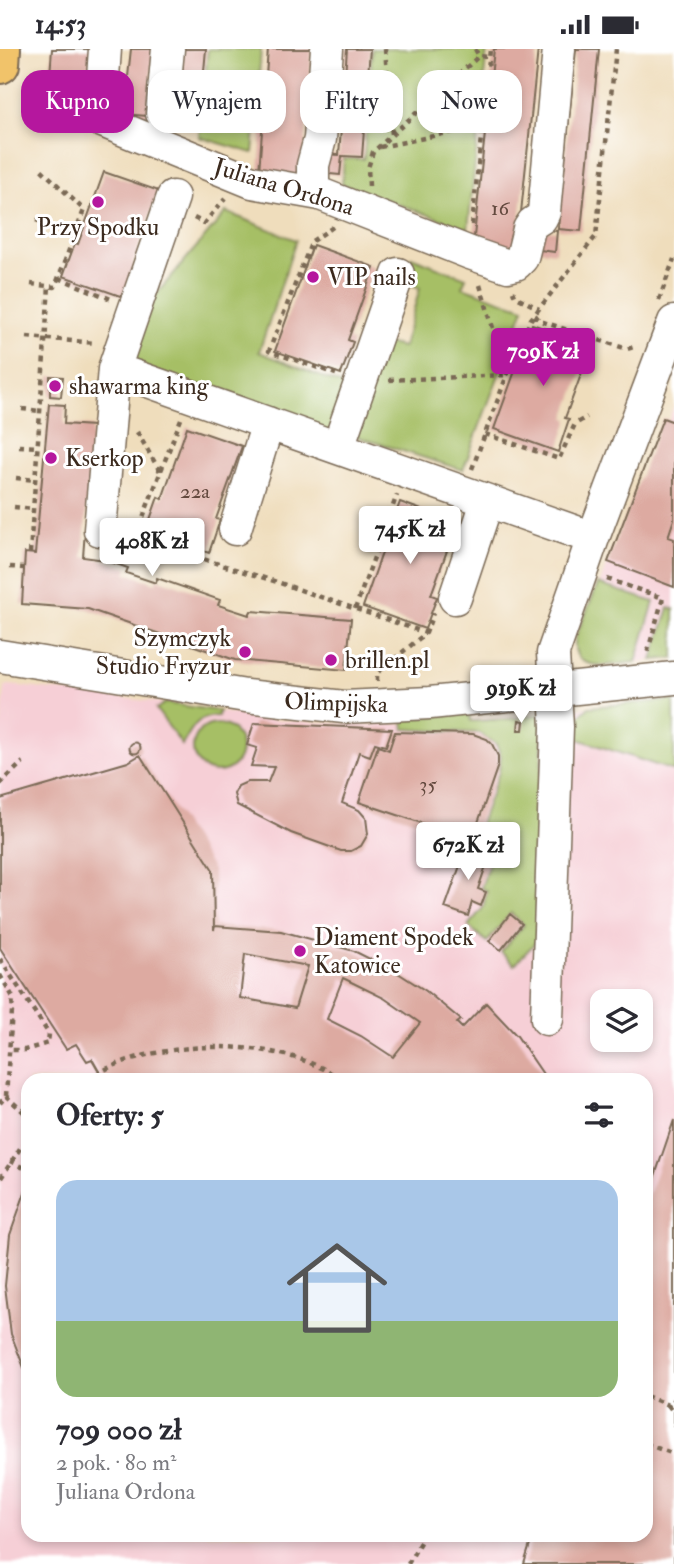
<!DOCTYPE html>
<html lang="pl">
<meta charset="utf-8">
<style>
:root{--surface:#fff;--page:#f2f2f3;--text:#2b2b33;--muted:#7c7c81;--accent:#b5179e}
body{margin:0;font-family:"IM FELL Double Pica",serif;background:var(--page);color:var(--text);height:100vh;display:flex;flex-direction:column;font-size:26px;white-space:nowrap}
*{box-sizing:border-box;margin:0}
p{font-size:23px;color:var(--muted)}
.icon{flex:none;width:38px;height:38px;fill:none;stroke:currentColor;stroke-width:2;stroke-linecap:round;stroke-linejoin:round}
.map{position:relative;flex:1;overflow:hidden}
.details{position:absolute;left:21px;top:1024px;width:632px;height:469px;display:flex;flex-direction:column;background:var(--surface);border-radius:21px;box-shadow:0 4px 10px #0003}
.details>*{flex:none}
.hud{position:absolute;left:21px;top:21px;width:634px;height:63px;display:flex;gap:14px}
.controls{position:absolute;left:590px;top:940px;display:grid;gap:14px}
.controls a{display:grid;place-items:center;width:63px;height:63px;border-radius:14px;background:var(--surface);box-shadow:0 4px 10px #0003;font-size:35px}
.price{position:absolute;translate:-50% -60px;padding:0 16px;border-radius:7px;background:#fff;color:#222;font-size:23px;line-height:46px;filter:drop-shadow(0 2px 4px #0008)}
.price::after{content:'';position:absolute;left:50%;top:42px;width:21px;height:16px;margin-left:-10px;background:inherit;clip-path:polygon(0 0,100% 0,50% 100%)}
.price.selected{background:var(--accent);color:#fff}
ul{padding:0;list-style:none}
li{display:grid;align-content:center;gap:14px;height:371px;padding:0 35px}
li span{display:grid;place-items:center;height:217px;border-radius:21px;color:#555}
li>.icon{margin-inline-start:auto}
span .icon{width:126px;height:126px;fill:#fffc;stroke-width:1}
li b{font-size:30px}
h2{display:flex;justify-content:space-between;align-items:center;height:84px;padding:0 35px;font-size:30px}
.tag{padding:0 24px;border-radius:21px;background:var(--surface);box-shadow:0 4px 10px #0003;font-size:24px;line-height:63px}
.tag.selected{background:var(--accent);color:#fff}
.status{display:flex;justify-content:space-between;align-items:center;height:49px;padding:0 35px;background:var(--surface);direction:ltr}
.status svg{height:19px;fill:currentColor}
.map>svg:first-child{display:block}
.built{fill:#f6cfd6;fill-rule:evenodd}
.green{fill:#a6bf65;stroke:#707442;stroke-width:2}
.building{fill:#ddaaa1;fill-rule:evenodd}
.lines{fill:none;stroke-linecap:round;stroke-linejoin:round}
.minor-casing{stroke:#7a6955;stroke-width:35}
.major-casing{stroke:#7a6955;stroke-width:42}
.path{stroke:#7a6955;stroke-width:4.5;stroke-dasharray:5 5;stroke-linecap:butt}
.minor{stroke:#fff;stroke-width:32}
.major{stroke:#f1c36a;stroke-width:38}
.poi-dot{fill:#b5179e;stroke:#fff;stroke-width:2.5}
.labels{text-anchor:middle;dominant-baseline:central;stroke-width:6;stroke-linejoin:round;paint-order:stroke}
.number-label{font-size:21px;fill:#644a3f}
.street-label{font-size:24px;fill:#3b2a1e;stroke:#fff}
.poi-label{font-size:24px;fill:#3b2a1e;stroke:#fff;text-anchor:start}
</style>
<div class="status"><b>14:53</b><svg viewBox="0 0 49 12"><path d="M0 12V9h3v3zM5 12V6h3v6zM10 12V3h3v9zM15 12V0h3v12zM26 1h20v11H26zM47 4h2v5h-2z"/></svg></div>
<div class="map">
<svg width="674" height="1515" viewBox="0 0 674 1515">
<rect width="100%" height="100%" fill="#fff"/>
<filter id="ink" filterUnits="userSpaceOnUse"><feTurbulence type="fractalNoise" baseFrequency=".0143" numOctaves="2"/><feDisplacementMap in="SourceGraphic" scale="14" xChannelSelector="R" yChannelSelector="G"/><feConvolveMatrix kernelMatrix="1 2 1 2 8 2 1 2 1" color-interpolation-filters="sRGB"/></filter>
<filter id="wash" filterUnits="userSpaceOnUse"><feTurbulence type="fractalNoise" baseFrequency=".00686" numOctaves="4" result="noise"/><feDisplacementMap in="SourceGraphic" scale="28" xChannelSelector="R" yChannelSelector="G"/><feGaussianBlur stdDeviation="1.57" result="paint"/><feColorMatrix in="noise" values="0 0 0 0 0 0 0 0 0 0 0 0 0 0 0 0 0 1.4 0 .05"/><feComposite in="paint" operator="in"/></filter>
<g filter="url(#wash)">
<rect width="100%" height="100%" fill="#efddbc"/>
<!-- built -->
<path class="built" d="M674 356V609L599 617 586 614 581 610 576 600V587L596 536 600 534 663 369 669 371Z
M10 636 165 654 275 671 375 676 519 667 531 668 538 665 589 658 674 651V1515H0V687L5 637ZM602 952H640V990H602ZM28 1031H646V1486H28Z"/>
<!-- green -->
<path class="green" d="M208 0H261L253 104 199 88Z
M372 0H487L468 180 342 135 344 110H364Z
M226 163 296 191 259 303 350 339 333 385 123 314 138 267Z
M411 208 466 229 462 238 524 259 463 421 349 385 384 294 403 298 420 239 402 232Z
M598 535 654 553 636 613C614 615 567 627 576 587Z
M669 559 674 560V609L652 611Z
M674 651V722L575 689 577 669 589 658Z
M165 654 219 662 218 667C194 668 193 679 182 696L156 660Z
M469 664 471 672C486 671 528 670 538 665L543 671 536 893 514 916 501 903 524 876 511 864 487 893 468 877 483 859 487 842 481 839 493 802 473 794 499 723 501 707 496 695 479 684 404 680 403 670Z
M193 699a24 24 0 1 1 48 0a24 24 0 1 1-48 0Z"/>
<g id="blocks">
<!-- building -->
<path class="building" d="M52 0H91L87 57 48 53Z
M131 0H154L147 67 124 65Z
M184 0H206L199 78 177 76Z
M268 0H312L303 126 259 123Z
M347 0H370L362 108 342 107 340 126 319 124 321 105 339 106Z
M494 0H538L517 202 473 197Z
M576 0H599L581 182 558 180Z
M104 123 159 142 133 215 137 217 126 249 63 227 75 194 78 195Z
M535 180 557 182 555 203 532 200Z
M313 196 374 218 348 291 353 293 341 325 275 302Z
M532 275 592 296 565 369 569 370 558 403 494 380Z
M50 327 63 328 61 348 50 347Z
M49 355 65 356 64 375 93 377 83 508 105 511 128 519 126 524 156 534 157 529 220 551 218 556 249 566 251 562 351 570 346 621 235 611 88 560 22 555 25 504 35 505Z
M663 369 674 373V470L668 488 674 490V538L608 513Z
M187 378 242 397 216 470 220 471 209 504 146 482 158 448 162 450Z
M400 453 457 474 431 546 437 548 425 580 363 558Z
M519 671 524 672 523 681H518Z
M254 674 392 680 386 697 375 694 370 707 359 703 342 754 359 761 366 769 368 785 361 797 351 802H341L291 784 237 756 234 745 238 737 247 733H268L274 718 251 717 257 699 247 696Z
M395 683 473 685 487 690 492 695 498 707V716L472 791 359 753 378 697 389 701Z
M129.5 699a5.5 5.5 0 1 1 11 0a5.5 5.5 0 1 1-11 0Z
M140 706 213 821 214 881 215 877 281 882 354 902 398 924 426 942 461 971 457 974 462 979 486 954 517 987 547 1031H104L92 1010 87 1012 76 995 66 1000 0 899V750L128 713ZM245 905 308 917 295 959 240 949ZM343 929 384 949 420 974 393 1008 361 987 327 970Z
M467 797 490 805 478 840 486 843 481 857 472 853 468 867 445 859Z
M510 865 522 875 501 901 489 892Z
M674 1071V1515H524L533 1486H646V1153Z
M28 1135V1329L11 1285 5 1237 10 1186Z"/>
</g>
</g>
<g filter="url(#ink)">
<use href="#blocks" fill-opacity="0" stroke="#7a6955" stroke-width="2"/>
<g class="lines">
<defs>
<path id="minor" d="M105 0 100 71 252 133 320 145 470 204 508 217 516 215 522 209 529 180 533 174 541 169 544 163 559 0
M162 64 168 0
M313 143V116L320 90 327 0
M114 320 593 489
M338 398 398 225
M235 480 268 374
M100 481 114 320 173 148
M455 549 487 453
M0 607 246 647 344 658 430 654 674 629
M547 970 557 678 553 604 593 489 674 273"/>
<path id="major" d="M0 15 1 0"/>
</defs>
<!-- minor casing -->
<use href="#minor" class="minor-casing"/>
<!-- major casing -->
<use href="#major" class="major-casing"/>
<!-- path -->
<path class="path" d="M385 0 392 86
M475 0 479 7
M45 65 75 68
M380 98 482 77
M369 137 368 119 373 103 479 7 489 8
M194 169 204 174 225 150
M36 171 75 184
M472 176 490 0
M333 178 312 192 269 302 336 325
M59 229 111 250
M31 235 55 238 84 161 41 120
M480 236 507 325
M513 242 515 247 539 260
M659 251 674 210
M535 266 540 272 627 300 637 297
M27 288 96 294
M389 331 507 326
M22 360 40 362
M181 370 135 489 277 533 426 584
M137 383 161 424
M485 385 559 410 575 375 587 368
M19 397 37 398
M472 420 507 326 531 270 596 187 616 0
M16 429 35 431
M14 458 33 460
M30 504 49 237
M10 518 24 519
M607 530 663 549 647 605
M355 560 397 446
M377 632V624L426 584 433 564
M0 735 23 713
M0 910 49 985 48 994 25 1001H9
M0 926 13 948 6 1047 0 1054
M88 1031C147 988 283 986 341 1031
M6 1047 28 1067
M10 1112 28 1121
M1 1129 28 1087
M646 1347 668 1356 674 1351
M668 1356 674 1364
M646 1395 674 1405
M408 1515 424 1486"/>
<!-- minor -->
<use href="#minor" class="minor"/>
<!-- major -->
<use href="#major" class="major"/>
</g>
</g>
<!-- markers -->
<g class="poi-dot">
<circle cx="98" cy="153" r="7"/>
<circle cx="313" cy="228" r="7"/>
<circle cx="55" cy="337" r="7"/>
<circle cx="51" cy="409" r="7"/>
<circle cx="245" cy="603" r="7"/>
<circle cx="331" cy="611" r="7"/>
<circle cx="300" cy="902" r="7"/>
</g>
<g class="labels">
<!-- number labels -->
<g class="number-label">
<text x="500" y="159">16</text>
<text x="195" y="442">22a</text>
<text x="428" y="735">35</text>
</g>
<!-- street labels -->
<g class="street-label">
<text transform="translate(284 138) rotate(17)">Juliana Ordona</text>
<text transform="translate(336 654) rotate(2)">Olimpijska</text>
</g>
<!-- poi labels -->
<g class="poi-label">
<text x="98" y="178" text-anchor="middle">Przy Spodku</text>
<text x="327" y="228">VIP nails</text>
<text x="69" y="337">shawarma king</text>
<text x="65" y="409">Kserkop</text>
<text x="231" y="589" text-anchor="end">Szymczyk<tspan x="231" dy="28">Studio Fryzur</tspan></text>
<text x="345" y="611">brillen.pl</text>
<text x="314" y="888">Diament Spodek<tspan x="314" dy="28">Katowice</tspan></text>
</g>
</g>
</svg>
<div class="controls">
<a><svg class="icon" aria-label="layers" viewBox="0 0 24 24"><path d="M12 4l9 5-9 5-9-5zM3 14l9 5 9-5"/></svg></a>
</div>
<b class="price selected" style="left:543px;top:339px">709K zł</b>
<b class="price" style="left:410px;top:517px">745K zł</b>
<b class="price" style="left:152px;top:529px">408K zł</b>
<b class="price" style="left:521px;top:676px">919K zł</b>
<b class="price" style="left:468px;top:833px">672K zł</b>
<div class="hud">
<a class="tag selected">Kupno</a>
<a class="tag">Wynajem</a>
<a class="tag">Filtry</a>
<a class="tag">Nowe</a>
</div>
<section class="details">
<h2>Oferty: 5<svg class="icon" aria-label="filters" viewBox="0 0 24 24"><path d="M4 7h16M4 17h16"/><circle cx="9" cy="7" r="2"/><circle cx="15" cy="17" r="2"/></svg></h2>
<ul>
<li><span style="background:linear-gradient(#a9c7e8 65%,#8fb573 0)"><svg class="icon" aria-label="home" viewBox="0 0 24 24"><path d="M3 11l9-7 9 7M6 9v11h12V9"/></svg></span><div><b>709 000 zł</b><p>2 pok. · 80 m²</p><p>Juliana Ordona</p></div></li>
</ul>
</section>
</div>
